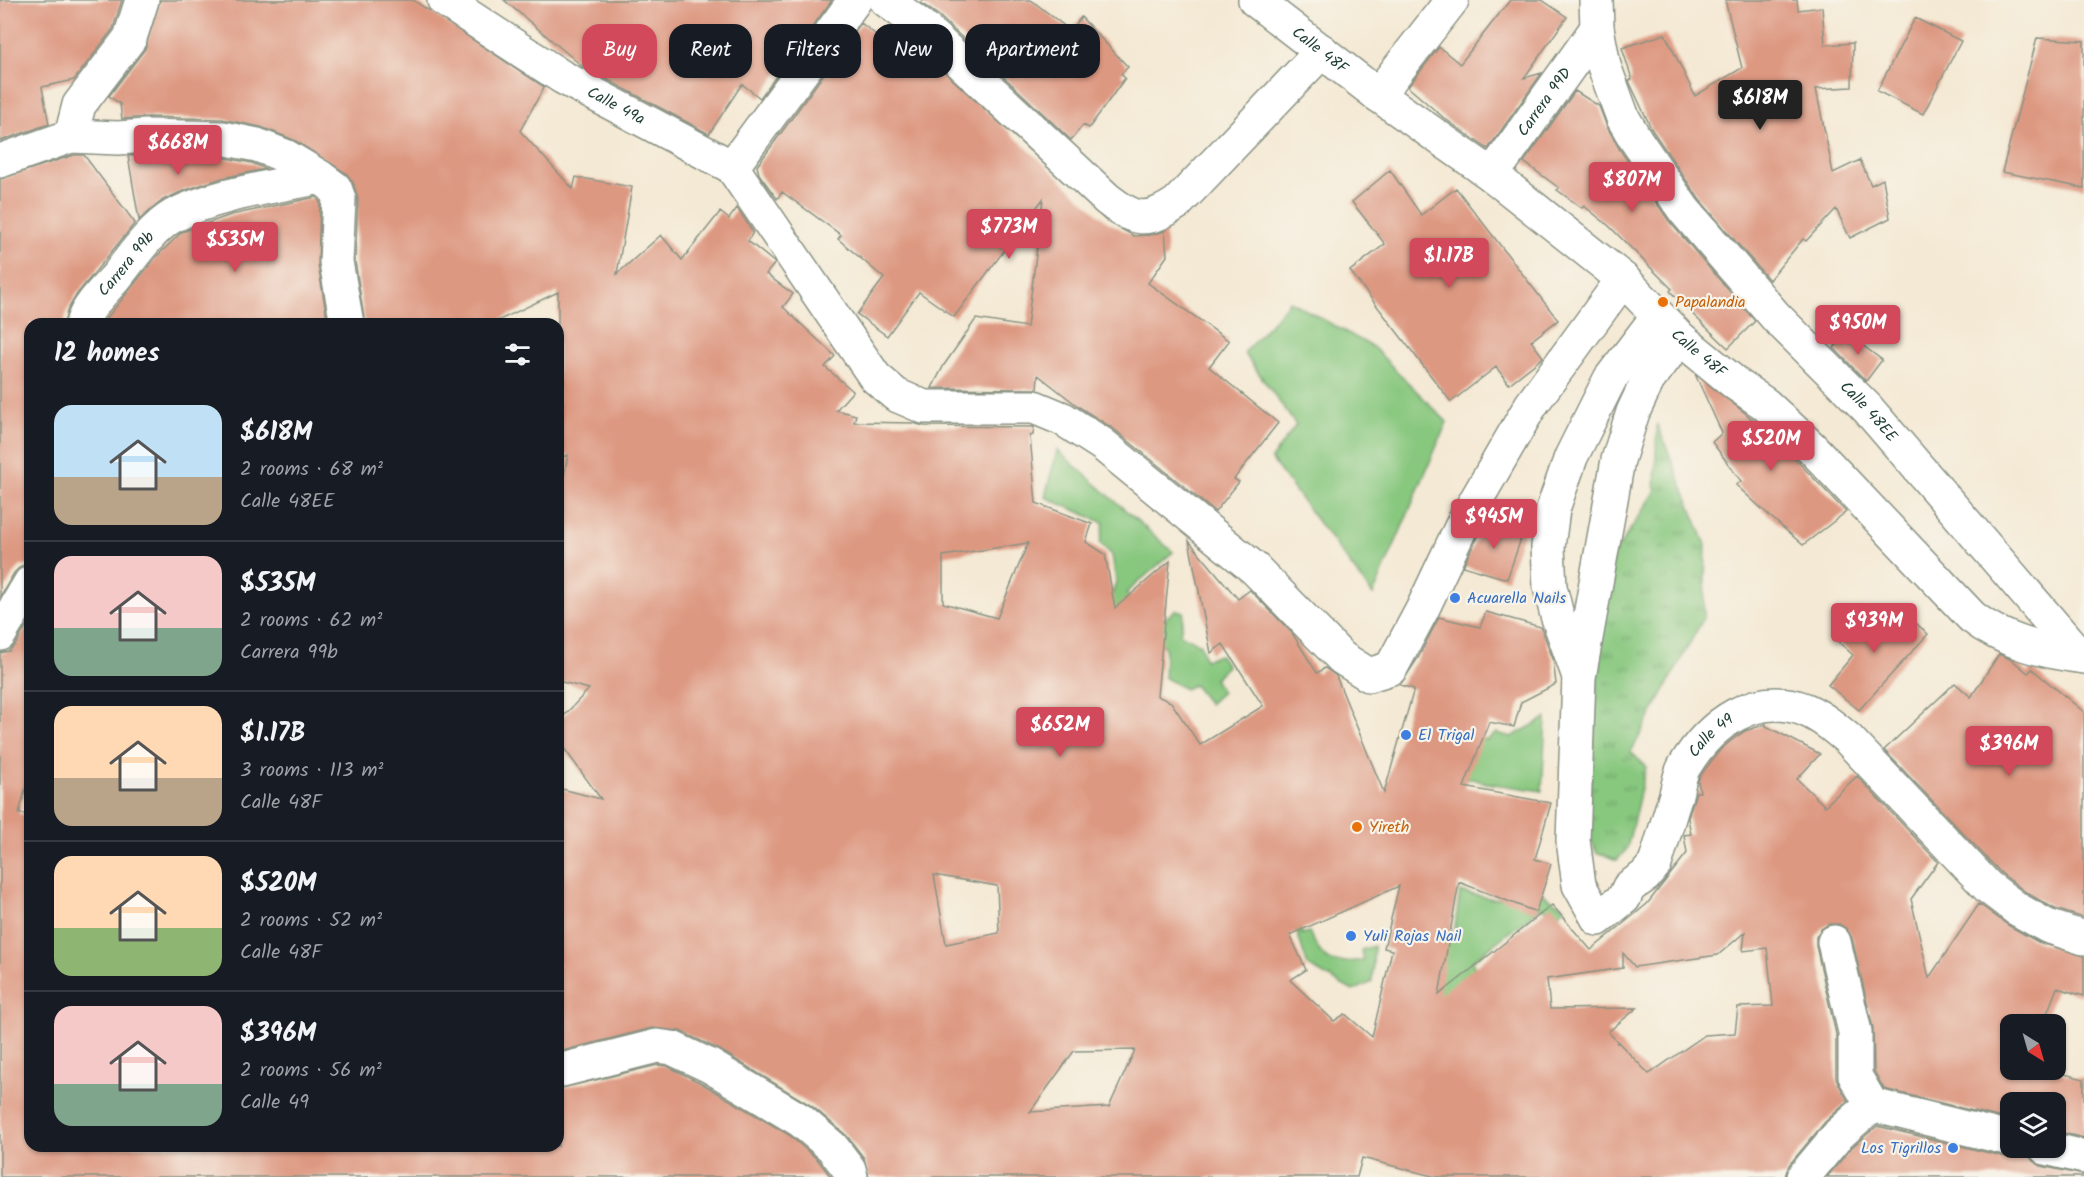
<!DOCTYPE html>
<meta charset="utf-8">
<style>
:root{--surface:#171b24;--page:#242831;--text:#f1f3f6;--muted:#9ea1a6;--line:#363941;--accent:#d1495b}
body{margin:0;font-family:Kalam,sans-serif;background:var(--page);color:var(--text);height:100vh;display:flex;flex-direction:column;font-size:22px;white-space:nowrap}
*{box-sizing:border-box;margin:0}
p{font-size:20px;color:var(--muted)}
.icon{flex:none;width:33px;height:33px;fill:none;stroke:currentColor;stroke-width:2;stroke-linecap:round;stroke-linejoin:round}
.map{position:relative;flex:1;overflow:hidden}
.side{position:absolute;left:24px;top:318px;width:540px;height:834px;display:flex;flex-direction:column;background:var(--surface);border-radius:18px;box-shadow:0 2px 4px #0004}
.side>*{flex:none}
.hud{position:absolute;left:582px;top:24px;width:570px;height:54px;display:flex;gap:12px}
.needle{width:39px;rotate:143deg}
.fabs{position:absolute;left:2000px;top:1014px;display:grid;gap:12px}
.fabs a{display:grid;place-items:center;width:66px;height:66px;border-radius:12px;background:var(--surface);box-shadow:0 2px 4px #0004;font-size:30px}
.price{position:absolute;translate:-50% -51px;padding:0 14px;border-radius:6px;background:var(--accent);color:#fff;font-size:20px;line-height:39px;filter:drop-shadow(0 2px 3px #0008)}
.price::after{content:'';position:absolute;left:50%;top:36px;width:18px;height:14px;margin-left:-9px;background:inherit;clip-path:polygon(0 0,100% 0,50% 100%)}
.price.current{background:#222;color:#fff}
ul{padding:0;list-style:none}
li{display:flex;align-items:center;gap:18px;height:150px;padding:0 30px}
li+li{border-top:2px solid var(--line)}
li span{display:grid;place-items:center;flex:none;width:168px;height:120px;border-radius:18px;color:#555}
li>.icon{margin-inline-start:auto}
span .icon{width:72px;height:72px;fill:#fffc;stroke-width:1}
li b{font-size:26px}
h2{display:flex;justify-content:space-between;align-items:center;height:72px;padding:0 30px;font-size:26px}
.pill{padding:0 21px;border-radius:18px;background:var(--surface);box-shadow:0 2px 4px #0004;font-size:21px;line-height:54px}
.pill.current{background:var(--accent);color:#fff}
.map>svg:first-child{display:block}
.grass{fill:#87c77e;stroke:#538259;stroke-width:1.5}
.park{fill:url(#park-tufts);stroke:#538259;stroke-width:1.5}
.building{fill:#dd9881;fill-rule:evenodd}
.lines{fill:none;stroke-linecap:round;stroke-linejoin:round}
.minor-casing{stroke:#8a9384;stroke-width:36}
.minor{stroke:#fff;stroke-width:33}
.food-dot{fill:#e8710a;stroke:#f7f3e8;stroke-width:2}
.shop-dot{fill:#3f7fe0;stroke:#f7f3e8;stroke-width:2}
.labels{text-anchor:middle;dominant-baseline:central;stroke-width:4.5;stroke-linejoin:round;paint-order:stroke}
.street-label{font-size:16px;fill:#1f3d34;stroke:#f7f3e8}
.food-label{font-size:16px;fill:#c56008;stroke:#f7f3e8;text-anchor:start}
.shop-label{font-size:16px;fill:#366cbe;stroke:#f7f3e8;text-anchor:start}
</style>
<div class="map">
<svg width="2084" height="1177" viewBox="0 0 2084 1177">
<defs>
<pattern id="park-tufts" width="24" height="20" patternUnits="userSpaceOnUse" patternTransform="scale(1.5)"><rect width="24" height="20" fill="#87c77e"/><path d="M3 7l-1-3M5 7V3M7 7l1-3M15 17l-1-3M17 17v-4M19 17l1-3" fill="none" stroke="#6ea368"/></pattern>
</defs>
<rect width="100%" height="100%" fill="#f7f3e8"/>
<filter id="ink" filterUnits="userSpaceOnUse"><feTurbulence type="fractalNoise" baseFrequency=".0167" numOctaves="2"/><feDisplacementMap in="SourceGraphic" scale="12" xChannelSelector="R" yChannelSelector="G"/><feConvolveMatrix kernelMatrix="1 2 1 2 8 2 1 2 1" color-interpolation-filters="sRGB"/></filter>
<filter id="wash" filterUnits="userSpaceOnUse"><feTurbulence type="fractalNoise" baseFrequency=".008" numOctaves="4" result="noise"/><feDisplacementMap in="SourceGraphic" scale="24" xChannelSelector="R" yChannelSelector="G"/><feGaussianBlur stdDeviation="1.35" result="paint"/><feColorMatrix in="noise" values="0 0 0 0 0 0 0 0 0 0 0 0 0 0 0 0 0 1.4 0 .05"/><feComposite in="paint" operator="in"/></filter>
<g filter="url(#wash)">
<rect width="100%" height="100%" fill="#f4e9d4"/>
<!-- grass -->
<path class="grass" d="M1290 301 1373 347 1447 422 1373 595 1271 459 1296 425 1244 353Z
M1057 450 1173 552 1126 593 1157 626 1175 610 1184 612 1180 634 1200 644 1205 659 1220 655 1227 666 1214 679 1222 692 1209 704 1194 685 1185 689 1164 677 1165 647 1109 605 1116 582 1112 555 1100 543 1104 523 1045 497Z
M1546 718 1542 791 1487 783 1448 773 1457 734 1487 740 1497 733 1511 737Z
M1460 892 1495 899 1540 892 1565 908 1556 915 1542 907 1472 961 1475 969 1452 993 1402 1004 1447 937 1454 933Z
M1291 898 1302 934 1309 932C1326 964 1327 965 1363 960L1361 950 1374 946 1372 982 1353 991 1308 966 1286 900Z"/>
<!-- park -->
<path class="park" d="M1657 424 1706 545 1704 617 1631 752 1646 767 1627 849 1617 860 1596 852 1587 830 1605 568 1655 492Z"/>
<g id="blocks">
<!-- building -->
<path class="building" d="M0 0H122L113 29 74 80 42 87 49 124 0 141Z
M160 0H413L544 87 520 131 573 189 576 177 632 187 617 274 661 235 682 260 720 212 729 219 737 208 753 232 748 241 775 263 766 274 793 294 783 307 835 356 825 367 853 391 836 410 856 415 854 422 913 423 924 426 1034 427 1033 435 1030 436 1036 503 1092 524 1086 542 1105 554 1115 608 1170 561 1157 696 1171 702 1200 745 1263 706 1223 644 1211 653 1189 541 1238 599 1250 590 1292 633 1317 673 1325 668 1336 676 1384 793 1414 689 1400 685 1418 658 1439 617 1480 627 1486 612 1541 627 1553 659 1556 684 1521 702 1514 727 1489 722 1464 787 1551 803 1535 859 1551 864 1536 912 1459 882 1439 995 1552 905 1591 950 1647 904 1687 853 1684 835 1691 834 1688 818 1696 792H1700L1698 781 1700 776 1720 750 1732 740 1745 731 1766 724V726L1820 754 1797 779 1825 806 1857 776 1938 862 1911 899 1929 978 1979 904 2008 925 2038 942 2084 956V996L2057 988 2043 1024H2010V1070H2049L2084 1079V1138L2055 1131V1102H2010V1120L1884 1089 1874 1071 1873 1028 1852 938 1847 929 1839 924H1829L1821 929 1816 937V946L1836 1034V1077L1839 1085 1848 1101 1825 1122 1789 1165 1785 1177H1436L1362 1158 1357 1177H869L864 1158 847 1136 812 1106 720 1050 680 1031 652 1028 558 1052V788L601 799 558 740V722L589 689 558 681V506L568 455 558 458V292L491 324H365L355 261 358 199 353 182 346 173 294 140 261 127 222 119 147 117 122 119 120 104 109 96 145 49ZM1028 543 997 618 943 603V556ZM934 875 997 886 999 933 946 944ZM1399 886 1384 948 1392 950 1372 1037 1345 1014 1334 1021 1290 980 1306 970 1290 935ZM1745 932 1743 951 1767 948 1773 1006 1738 1007 1735 1033 1705 1035 1649 1074 1619 1043H1616L1618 1042 1608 1032 1637 1008 1550 1009 1547 979 1623 968V953L1635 967 1718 955ZM1135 1050 1109 1107 1030 1112 1074 1051Z
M504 0H832L760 98 742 84 709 134 582 66Z
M923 0H1031L1071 31 1081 17 1128 67 1121 74 1125 78 1089 128 1083 125 1071 140 938 15 921 3Z
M1510 0H1542L1567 17 1524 78 1542 73 1488 149 1444 118 1408 87 1439 47 1460 64Z
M1725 0H1797L1798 10 1822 7 1825 45 1853 43 1852 87 1816 89 1833 173 1860 160 1871 185 1883 179 1890 218 1850 238 1836 209 1806 241 1803 239 1769 280 1699 199 1652 130 1629 81 1632 79 1622 48 1665 34 1695 96 1742 68Z
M1915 18 1961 41 1923 114 1877 91Z
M861 23 890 46 899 33 913 43 1106 221 1134 236 1150 235 1165 231 1167 256 1148 283 1229 341 1209 367 1278 423 1234 479 1239 482 1215 512 1114 429 1079 407 1038 375 1037 389 932 388 944 365 976 319 1027 327 1043 199 954 317 919 292 887 336 857 314 884 278 838 239 841 235 782 192 777 199 759 174 757 166Z
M2037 38 2084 41V188L2002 172Z
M1575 91 1599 106 1607 127 1620 150 1669 221 1755 321 1728 348 1683 305 1670 291 1672 289 1609 226 1584 206 1582 208 1557 190 1559 188 1524 162Z
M74 155H84L135 223 77 294 67 311 64 324H30V564L21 566 14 573 0 597V179Z
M147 155 220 157 252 163 266 169 222 178 183 191 163 200 139 220 128 156Z
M1390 170 1421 215 1456 188 1558 320 1531 341 1543 357 1541 359 1509 384 1496 367 1451 402 1350 271 1385 244 1352 202Z
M316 197 320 202 318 265 328 324H102L157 256 182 232 231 215Z
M1846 333 1882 360 1866 381 1834 348Z
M1695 374 1745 413 1782 445 1846 512 1803 545 1772 518 1736 485 1741 481 1712 442 1722 433Z
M1486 521 1523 533 1507 579 1463 566Z
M1898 607 1928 634 1859 710 1828 685 1853 655 1834 638 1860 608 1878 628Z
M30 620V771L19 814H30V1146H558V1089L658 1065 667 1066 701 1083 789 1135 818 1160 831 1177H0V653L9 651 16 644Z
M1999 654 2012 660 2028 673 2032 669 2084 712V918L2055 909 2027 893 2001 873 1884 750 1955 683 1971 697Z
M1877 1126 2006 1157H2016L2028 1148V1154L2033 1161 2041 1166 2084 1175V1177H1827L1852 1147Z"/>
</g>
</g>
<g filter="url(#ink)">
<use href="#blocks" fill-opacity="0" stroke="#8a9384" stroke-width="1.5"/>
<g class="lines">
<defs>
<g id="minor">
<path id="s1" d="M444 0 562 77 732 167 875 377 896 395 924 407H1034L1063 419 1102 444 1255 569 1342 658 1369 675 1391 668 1422 610 1464 521 1531 405 1623 279"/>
<path d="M886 0 925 29 1107 199C1135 221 1147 223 1177 203L1322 51"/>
<path id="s2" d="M1255 0 1378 95 1492 175 1623 279 1680 338 1736 384 1765 404 1811 447 1972 617C2004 642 2044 652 2084 657"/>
<path id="s3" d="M1596 0 1597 28 1604 66 1623 118 1636 140 1684 210 1776 317 1867 408 2080 656"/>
<path d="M1378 95 1452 0"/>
<path d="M71 136 118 138 147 136 222 138 257 145 285 156 320 177 335 188 339 199 336 262 347 324"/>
<path d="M0 161 71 136 79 105 130 38 142 0"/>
<path d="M732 167 855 0"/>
<path id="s4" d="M1492 175 1597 28"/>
<path id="s5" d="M82 324C87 306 105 290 117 276 132 257 152 228 173 216 216 194 273 187 320 177"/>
<path id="s6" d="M1680 338 1648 380 1633 412 1618 460 1579 677 1573 840 1579 885 1598 919 1624 898 1629 887 1645 876 1655 864C1662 842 1668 820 1675 798 1678 788 1679 776 1684 767 1710 724 1755 690 1806 710 1822 717 1835 728 1848 739L1988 887 2017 909 2047 926 2084 938"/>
<path d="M0 634 30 583"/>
<path d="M1578 674 1557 615 1550 587 1548 547 1553 509 1571 457 1610 379 1658 316"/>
<path d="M1834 942 1855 1032V1076L1872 1105 2010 1139"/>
<path d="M558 1071 657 1046 672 1048 710 1066 800 1120 832 1147 849 1169 851 1177"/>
<path d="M2046 1148 2084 1157"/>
<path d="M1803 1177 1839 1134 1872 1105"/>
</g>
</defs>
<!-- minor casing -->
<use href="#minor" class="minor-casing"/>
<!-- minor -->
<use href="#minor" class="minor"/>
</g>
</g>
<!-- markers -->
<g class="food-dot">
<circle cx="1663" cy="302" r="6"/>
<circle cx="1357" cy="827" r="6"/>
</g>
<g class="shop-dot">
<circle cx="1455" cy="598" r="6"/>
<circle cx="1406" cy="735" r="6"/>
<circle cx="1351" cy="936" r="6"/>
<circle cx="1953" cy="1148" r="6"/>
</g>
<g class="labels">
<!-- street labels -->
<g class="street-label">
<text stroke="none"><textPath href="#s2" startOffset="82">Calle 48F</textPath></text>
<text stroke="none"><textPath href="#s4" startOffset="90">Carrera 99D</textPath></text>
<text stroke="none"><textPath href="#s1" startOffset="202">Calle 49a</textPath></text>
<text stroke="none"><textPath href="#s5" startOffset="75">Carrera 99b</textPath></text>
<text stroke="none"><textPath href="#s2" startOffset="568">Calle 48F</textPath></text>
<text stroke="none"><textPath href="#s3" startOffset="506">Calle 48EE</textPath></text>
<text stroke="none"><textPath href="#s6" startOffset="830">Calle 49</textPath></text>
</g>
<!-- food labels -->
<g class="food-label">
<text x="1675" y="302">Papalandia</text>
<text x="1369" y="827">Yireth</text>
</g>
<!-- shop labels -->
<g class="shop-label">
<text x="1467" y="598">Acuarella Nails</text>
<text x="1418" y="735">El Trigal</text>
<text x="1363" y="936">Yuli Rojas Nail</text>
<text x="1941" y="1148" text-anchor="end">Los Tigrillos</text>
</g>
</g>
</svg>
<div class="fabs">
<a><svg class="needle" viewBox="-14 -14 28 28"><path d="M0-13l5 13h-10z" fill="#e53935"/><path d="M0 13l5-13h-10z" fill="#9ea1a6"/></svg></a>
<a><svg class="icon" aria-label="layers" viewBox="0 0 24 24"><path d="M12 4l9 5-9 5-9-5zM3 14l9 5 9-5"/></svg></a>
</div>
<b class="price current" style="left:1760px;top:131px">$618M</b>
<b class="price" style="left:178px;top:176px">$668M</b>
<b class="price" style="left:1632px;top:213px">$807M</b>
<b class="price" style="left:1009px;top:260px">$773M</b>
<b class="price" style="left:235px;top:273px">$535M</b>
<b class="price" style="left:1449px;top:289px">$1.17B</b>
<b class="price" style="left:1858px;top:356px">$950M</b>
<b class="price" style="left:1771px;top:472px">$520M</b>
<b class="price" style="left:1494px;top:550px">$945M</b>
<b class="price" style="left:1874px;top:654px">$939M</b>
<b class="price" style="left:1060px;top:758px">$652M</b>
<b class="price" style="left:2009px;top:777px">$396M</b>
<div class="hud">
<a class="pill current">Buy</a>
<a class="pill">Rent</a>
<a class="pill">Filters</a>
<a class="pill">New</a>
<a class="pill">Apartment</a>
</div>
<section class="side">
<h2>12 homes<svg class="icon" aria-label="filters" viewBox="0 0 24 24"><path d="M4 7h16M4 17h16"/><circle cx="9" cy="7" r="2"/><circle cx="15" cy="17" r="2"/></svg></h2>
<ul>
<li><span style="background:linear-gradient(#bfe0f5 60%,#b9a48a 0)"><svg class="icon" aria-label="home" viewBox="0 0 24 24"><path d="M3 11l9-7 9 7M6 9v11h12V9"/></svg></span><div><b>$618M</b><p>2 rooms · 68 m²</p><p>Calle 48EE</p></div></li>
<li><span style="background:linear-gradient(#f6c9c9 60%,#7fa58c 0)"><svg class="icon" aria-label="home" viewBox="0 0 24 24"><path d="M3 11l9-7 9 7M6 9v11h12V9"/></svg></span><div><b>$535M</b><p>2 rooms · 62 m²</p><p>Carrera 99b</p></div></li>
<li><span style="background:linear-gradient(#ffd9b3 60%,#b9a48a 0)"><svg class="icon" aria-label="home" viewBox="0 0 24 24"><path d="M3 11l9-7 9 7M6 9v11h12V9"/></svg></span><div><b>$1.17B</b><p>3 rooms · 113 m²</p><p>Calle 48F</p></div></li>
<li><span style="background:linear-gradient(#ffd9b3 60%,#8fb573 0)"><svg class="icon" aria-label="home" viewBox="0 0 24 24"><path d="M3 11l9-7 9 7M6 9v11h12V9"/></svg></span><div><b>$520M</b><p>2 rooms · 52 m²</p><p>Calle 48F</p></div></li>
<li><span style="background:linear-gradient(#f6c9c9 65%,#7fa58c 0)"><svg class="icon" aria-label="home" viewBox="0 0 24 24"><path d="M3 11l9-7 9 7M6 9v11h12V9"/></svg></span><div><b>$396M</b><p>2 rooms · 56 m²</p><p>Calle 49</p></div></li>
</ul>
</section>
</div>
